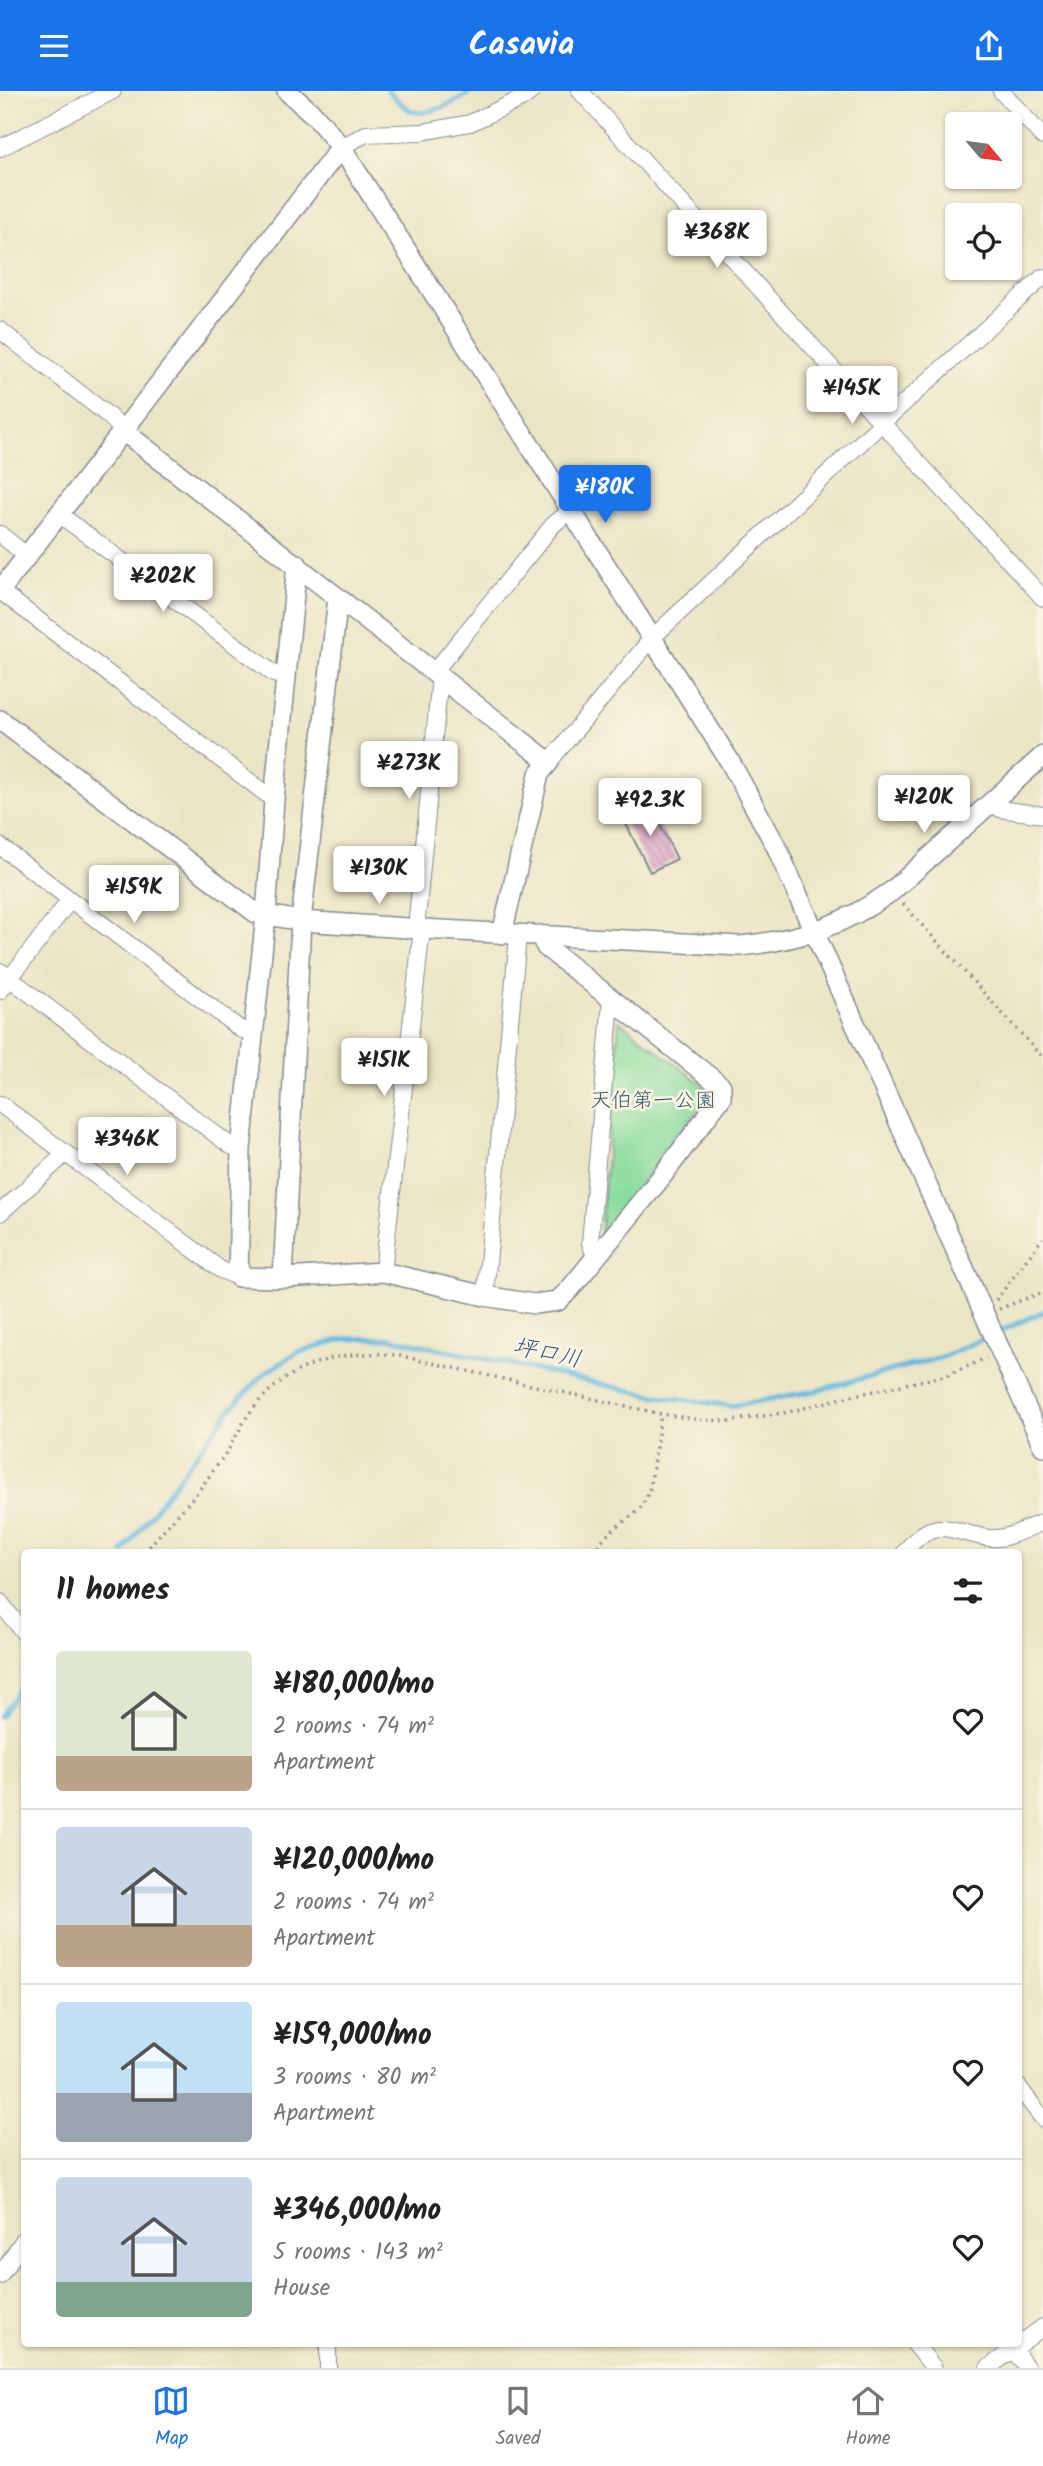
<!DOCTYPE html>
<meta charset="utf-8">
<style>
:root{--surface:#fff;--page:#f6f6f6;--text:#222;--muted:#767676;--line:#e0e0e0;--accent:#1a73e8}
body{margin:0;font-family:Kalam,"Klee One",sans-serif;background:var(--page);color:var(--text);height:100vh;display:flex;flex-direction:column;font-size:26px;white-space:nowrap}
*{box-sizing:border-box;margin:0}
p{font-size:23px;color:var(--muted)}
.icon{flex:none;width:38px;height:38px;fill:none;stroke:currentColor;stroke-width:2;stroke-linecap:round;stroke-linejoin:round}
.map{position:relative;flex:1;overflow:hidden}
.details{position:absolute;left:21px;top:1458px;width:1001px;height:798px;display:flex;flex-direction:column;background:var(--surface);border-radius:7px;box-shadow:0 2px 5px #0004}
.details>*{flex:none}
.needle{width:46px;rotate:119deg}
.fabs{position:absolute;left:945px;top:21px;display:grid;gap:14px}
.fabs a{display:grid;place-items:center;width:77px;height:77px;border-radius:7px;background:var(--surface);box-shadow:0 2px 5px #0004;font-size:35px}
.price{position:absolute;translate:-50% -60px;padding:0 16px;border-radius:7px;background:#fff;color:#222;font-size:23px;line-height:46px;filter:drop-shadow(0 2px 4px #0008)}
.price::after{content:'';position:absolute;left:50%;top:42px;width:21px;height:16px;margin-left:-10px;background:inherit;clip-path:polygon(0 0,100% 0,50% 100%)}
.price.on{background:var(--accent);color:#fff}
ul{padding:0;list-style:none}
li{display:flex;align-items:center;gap:21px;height:175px;padding:0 35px}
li+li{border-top:2px solid var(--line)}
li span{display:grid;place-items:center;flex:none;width:196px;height:140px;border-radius:7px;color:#555}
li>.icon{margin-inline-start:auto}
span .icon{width:84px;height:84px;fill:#fffc;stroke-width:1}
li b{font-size:30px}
h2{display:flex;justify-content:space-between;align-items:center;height:84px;padding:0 35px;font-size:30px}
header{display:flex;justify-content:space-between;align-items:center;height:91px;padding:0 35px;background:var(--accent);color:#fff;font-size:32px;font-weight:600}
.dock{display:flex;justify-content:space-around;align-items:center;height:98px;border-top:2px solid var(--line);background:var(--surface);font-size:19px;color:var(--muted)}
.dock a{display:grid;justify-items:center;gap:4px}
.dock .on{color:var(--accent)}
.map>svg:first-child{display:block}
.green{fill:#89dc9d;stroke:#52867e;stroke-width:2}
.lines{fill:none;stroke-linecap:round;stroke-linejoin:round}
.stream{stroke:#64b9e0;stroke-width:5}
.building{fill:url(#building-back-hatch)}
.minor-casing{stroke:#848a92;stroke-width:18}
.tertiary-casing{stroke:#848a92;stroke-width:22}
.path{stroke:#848a92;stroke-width:3.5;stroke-dasharray:2 5;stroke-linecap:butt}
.minor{stroke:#fff;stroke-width:16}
.tertiary{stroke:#fff;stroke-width:19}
.labels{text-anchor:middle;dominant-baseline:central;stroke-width:5;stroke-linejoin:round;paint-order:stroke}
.park-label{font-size:21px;fill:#365a6e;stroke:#fcf5e5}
.water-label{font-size:23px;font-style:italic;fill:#315885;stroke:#fcf5e5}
</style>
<header><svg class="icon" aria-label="menu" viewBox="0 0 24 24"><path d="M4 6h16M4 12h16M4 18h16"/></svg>Casavia<svg class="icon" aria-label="share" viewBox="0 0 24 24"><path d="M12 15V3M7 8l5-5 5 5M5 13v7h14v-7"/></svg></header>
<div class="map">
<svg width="1043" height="2277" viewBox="0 0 1043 2277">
<defs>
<pattern id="building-back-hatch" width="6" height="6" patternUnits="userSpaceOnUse" patternTransform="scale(1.75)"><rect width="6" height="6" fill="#d59bc0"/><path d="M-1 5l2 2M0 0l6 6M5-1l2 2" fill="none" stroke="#ac7f9f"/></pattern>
</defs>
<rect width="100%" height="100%" fill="#fcf5e5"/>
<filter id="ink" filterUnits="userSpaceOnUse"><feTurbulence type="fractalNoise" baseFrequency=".0143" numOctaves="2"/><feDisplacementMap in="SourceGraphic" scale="14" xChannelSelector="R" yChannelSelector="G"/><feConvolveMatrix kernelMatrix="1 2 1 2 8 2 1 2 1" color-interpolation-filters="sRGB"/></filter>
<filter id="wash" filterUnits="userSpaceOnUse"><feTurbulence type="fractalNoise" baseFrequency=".00686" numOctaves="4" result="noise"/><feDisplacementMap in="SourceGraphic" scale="28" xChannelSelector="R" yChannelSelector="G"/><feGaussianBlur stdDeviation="1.57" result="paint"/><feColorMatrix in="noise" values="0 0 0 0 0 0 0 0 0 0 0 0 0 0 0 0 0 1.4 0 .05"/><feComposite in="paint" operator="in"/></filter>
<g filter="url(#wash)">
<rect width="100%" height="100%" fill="#ece5c5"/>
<!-- green -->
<path class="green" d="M619 930 712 1001 600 1145Z"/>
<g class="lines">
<!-- stream -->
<path class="stream" d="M388 0C396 7 404 18 415 21 428 25 461 9 471 0
M123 1461 232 1316 265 1282 298 1261 343 1248 390 1247 651 1304 731 1315 815 1300 942 1266 1043 1221
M0 1625 24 1593"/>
</g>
<g id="blocks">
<!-- building -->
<path class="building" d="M650 713 677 768 650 781 623 727Z"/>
</g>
</g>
<g filter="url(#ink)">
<use href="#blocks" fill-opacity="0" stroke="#848a92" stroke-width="2"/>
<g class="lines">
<defs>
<path id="minor" d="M580 0 882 332 1043 186
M1001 0 1043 46
M341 56 366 43 422 41 470 32 521 8 532 0
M0 57 113 0
M0 239 110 326 122 339
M59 423 274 583 285 586
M0 443 27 465
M0 500 274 709
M434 581 553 434 572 418
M549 671 652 547 882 332 1043 507
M990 712 1000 718 1043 724
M0 755 240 938 253 942
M416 838 440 585
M0 880 231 1055 241 1058
M0 900 70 809
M0 1013 221 1179 238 1186
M0 1122 65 1063
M596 1168 590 1152 611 910
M383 1181 422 838
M485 1205 518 845
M905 1461C935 1421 950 1442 990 1447 1007 1449 1027 1437 1043 1431
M0 1511 24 1542
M1018 1995 1043 2028
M0 2185 24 2148
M914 2252 934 2277
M1013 2258 1027 2277
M328 2277V2252
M988 2277 1043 2236"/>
<path id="tertiary" d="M287 0 315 25 341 56 729 669 776 755 1043 1355
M122 339 549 671 539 683 502 843
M297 473 274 709 266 824 241 1058 238 1186 283 1187 383 1181 485 1205 534 1213 558 1210 570 1198 659 1089 721 1007V995L546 856 540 844
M0 500 341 56
M0 629 256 822 301 830 422 838 740 855C799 849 843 835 892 800L1043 665
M283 1187 301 830 338 507"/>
</defs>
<!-- minor casing -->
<use href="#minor" class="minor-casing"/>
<!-- tertiary casing -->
<use href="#tertiary" class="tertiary-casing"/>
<!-- path -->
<path class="path" d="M903 813 1043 967
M996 1209 1043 1147
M999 1218 1043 1201
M145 1461C164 1437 187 1416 205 1391 213 1380 222 1368 230 1356 237 1344 243 1330 252 1319 287 1273 341 1258 396 1264L661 1323 702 1329 730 1330 789 1321 842 1307 948 1284 986 1267
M595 1461C602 1442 626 1432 640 1417 645 1411 647 1404 650 1397L661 1323"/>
<!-- minor -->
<use href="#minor" class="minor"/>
<!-- tertiary -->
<use href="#tertiary" class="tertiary"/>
</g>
</g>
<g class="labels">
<!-- park labels -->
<g class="park-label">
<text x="653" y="1010">天伯第一公園</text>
</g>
<!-- water labels -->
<g class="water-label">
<text transform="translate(547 1263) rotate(12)">坪口川</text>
</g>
</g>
</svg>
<div class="fabs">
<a><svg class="needle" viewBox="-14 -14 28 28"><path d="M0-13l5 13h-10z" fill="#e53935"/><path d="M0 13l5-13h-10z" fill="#767676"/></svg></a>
<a><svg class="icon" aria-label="locate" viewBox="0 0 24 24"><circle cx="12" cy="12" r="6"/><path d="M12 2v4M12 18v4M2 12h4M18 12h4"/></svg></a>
</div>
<b class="price" style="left:717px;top:179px">¥368K</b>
<b class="price" style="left:852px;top:335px">¥145K</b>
<b class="price on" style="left:605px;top:434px">¥180K</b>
<b class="price" style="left:163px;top:523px">¥202K</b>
<b class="price" style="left:409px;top:710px">¥273K</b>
<b class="price" style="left:924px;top:744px">¥120K</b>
<b class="price" style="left:650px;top:747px">¥92.3K</b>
<b class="price" style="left:379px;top:815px">¥130K</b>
<b class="price" style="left:134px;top:834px">¥159K</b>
<b class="price" style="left:384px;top:1007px">¥151K</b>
<b class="price" style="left:127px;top:1086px">¥346K</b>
<section class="details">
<h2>11 homes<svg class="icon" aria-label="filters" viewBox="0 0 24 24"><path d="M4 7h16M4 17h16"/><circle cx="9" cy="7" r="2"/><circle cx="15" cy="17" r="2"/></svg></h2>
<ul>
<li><span style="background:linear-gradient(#dfe7d0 75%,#b9a48a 0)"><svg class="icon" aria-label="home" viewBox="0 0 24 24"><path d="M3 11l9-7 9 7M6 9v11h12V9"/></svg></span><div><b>¥180,000/mo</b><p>2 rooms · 74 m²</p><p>Apartment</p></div><svg class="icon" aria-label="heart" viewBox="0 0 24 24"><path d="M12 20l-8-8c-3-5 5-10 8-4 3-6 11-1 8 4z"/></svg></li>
<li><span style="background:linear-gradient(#c9d6e8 70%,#b9a48a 0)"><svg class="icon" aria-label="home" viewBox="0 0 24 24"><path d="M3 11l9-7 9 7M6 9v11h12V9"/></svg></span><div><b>¥120,000/mo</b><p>2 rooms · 74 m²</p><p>Apartment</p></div><svg class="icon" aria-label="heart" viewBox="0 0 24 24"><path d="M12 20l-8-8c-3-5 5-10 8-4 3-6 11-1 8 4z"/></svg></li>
<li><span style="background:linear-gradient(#bfe0f5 65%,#9aa5b1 0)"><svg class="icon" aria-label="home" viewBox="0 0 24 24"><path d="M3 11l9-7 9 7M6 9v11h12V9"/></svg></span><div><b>¥159,000/mo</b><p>3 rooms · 80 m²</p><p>Apartment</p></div><svg class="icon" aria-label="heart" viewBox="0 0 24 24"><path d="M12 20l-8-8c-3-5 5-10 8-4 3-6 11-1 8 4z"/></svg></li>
<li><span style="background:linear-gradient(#c9d6e8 75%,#7fa58c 0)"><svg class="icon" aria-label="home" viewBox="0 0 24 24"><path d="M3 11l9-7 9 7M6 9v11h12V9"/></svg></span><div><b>¥346,000/mo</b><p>5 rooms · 143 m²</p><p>House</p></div><svg class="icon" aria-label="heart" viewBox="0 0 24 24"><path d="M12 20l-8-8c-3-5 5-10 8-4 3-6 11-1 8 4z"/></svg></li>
</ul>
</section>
</div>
<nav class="dock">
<a class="on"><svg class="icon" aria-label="map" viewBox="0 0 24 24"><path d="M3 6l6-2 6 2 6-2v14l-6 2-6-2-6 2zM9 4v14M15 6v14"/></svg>Map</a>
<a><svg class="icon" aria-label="saved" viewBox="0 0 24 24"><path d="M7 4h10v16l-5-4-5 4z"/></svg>Saved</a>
<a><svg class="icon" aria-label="home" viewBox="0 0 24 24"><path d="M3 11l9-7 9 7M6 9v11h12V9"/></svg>Home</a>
</nav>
